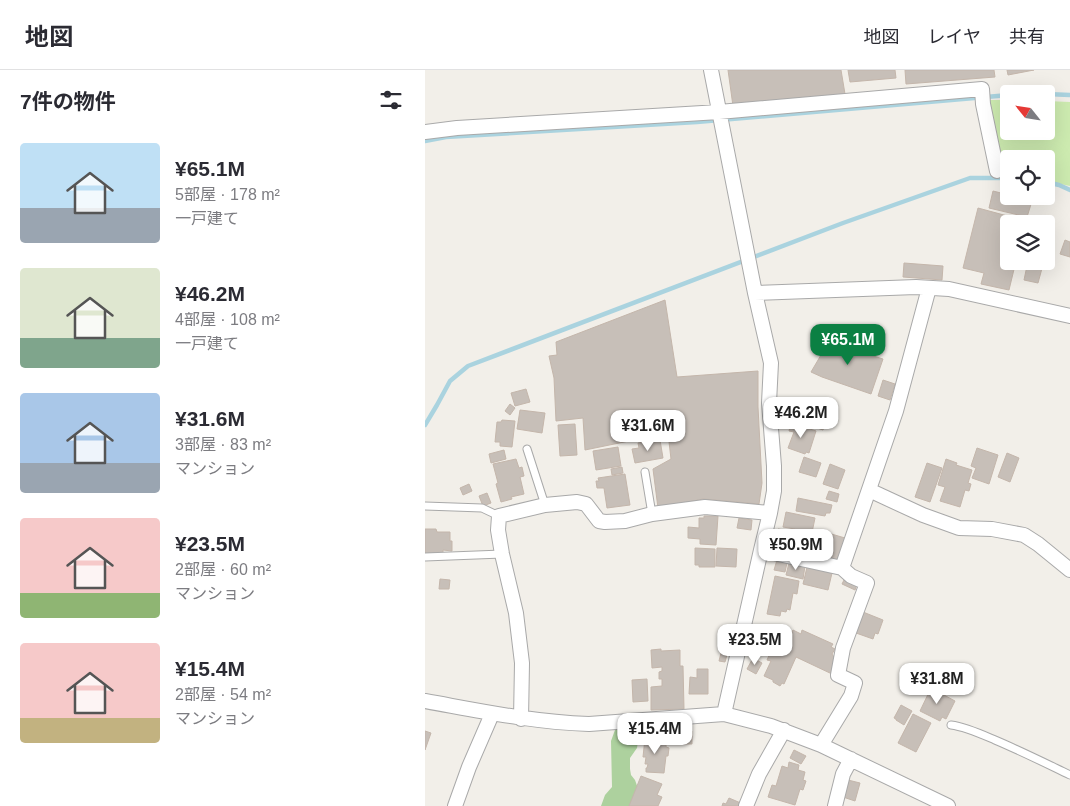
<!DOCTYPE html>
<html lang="ja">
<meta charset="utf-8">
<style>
:root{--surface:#fff;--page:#f2f2f3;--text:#2b2b33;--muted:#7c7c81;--line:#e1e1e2;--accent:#0b8043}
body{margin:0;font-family:Helvetica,"Noto Sans JP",sans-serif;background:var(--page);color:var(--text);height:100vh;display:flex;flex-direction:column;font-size:19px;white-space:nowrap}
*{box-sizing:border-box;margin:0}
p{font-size:16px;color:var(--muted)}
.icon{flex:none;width:28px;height:28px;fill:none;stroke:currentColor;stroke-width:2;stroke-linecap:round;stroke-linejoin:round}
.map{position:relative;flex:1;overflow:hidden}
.details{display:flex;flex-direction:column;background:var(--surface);width:425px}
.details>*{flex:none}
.needle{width:32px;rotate:300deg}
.fabs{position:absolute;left:575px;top:15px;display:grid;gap:10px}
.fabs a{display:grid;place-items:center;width:55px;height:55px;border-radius:5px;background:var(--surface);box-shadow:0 5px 20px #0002;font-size:25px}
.price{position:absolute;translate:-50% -42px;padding:0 11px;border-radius:10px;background:#fff;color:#222;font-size:16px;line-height:32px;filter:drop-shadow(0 1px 2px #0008)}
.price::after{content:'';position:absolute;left:50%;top:30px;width:15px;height:11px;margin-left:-8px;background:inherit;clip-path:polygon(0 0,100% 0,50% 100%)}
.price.on{background:var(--accent);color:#fff}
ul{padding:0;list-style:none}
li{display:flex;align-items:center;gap:15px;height:125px;padding:0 20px}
li span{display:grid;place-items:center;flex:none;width:140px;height:100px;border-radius:5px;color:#555}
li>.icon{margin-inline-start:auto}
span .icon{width:60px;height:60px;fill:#fffc;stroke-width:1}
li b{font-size:21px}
h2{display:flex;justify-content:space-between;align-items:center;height:60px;padding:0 20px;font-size:21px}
header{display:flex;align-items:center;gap:30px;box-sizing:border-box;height:70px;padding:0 25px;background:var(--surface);border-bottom:1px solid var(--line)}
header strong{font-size:24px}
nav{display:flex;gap:28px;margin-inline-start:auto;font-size:18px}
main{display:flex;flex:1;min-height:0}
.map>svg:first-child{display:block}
.grass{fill:#cdebb0}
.forest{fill:#add19e}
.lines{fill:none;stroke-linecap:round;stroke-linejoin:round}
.stream{stroke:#aad3df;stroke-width:4.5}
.building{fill:#c7bfb8;stroke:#c4b6ab}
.service-casing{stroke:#a9a9a9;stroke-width:9}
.minor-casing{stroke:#a9a9a9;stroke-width:16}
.service{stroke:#fff;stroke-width:7}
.minor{stroke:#fff;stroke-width:14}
</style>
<header>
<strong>地図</strong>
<nav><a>地図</a><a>レイヤ</a><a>共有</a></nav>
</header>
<main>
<section class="details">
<h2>7件の物件<svg class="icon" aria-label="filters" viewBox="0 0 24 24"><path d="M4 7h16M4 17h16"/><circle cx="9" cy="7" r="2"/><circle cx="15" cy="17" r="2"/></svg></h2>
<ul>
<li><span style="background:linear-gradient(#bfe0f5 65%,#9aa5b1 0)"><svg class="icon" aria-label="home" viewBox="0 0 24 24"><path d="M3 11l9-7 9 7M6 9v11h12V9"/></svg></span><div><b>¥65.1M</b><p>5部屋 · 178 m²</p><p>一戸建て</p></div></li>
<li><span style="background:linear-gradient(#dfe7d0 70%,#7fa58c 0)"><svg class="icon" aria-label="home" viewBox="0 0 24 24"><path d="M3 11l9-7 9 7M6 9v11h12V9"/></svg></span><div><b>¥46.2M</b><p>4部屋 · 108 m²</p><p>一戸建て</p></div></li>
<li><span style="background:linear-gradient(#a9c7e8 70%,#9aa5b1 0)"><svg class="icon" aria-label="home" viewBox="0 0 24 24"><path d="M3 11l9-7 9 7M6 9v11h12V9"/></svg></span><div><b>¥31.6M</b><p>3部屋 · 83 m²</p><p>マンション</p></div></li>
<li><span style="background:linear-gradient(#f6c9c9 75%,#8fb573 0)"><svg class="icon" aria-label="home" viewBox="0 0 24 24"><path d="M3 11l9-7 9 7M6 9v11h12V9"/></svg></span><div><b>¥23.5M</b><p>2部屋 · 60 m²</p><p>マンション</p></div></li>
<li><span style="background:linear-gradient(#f6c9c9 75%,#c2b280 0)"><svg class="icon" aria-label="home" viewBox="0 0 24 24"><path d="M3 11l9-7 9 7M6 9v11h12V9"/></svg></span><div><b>¥15.4M</b><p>2部屋 · 54 m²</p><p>マンション</p></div></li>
</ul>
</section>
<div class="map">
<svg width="645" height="736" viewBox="0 0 645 736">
<rect width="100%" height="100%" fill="#f2efe9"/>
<!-- grass -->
<path class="grass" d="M564 30H584V61H621V31L645 32V116L621 111V89H584V103L576 101Z"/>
<!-- forest -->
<path class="forest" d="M190 660H206L214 664 212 678 205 688V699L206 705 210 710 216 727 213 736H176L180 725 187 717 186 671Z"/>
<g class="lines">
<!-- stream -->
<path class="stream" d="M621 24 645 25
M0 71 21 67 272 52 584 25
M621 112 634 115 645 120
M0 355 12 335 25 311 43 296 418 153 545 108H584"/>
</g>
<!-- building -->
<path class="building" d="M303 0H416L420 24 308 36Z
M423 0H470L471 8 425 12Z
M480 0H569L570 7 481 14Z
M582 0H609L583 5Z
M568 121 584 125V126L607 131 602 147 564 138Z
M553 138 601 151V154H584V191H591L584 220 556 214 559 203 538 198Z
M640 170 645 172V187L635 184Z
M603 191H619L613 213 599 210Z
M479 193 518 196 517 210 478 207Z
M240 230 252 307 333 301V337L337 413 334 434 278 429 233 438 228 399 246 389 243 363 160 380 158 348 131 351 129 308 124 286 132 285 131 272Z
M411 265 426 269 422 282H425L426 279 458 289 446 324 397 307 386 302 406 268 410 270Z
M458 310 470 314 465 330 453 326Z
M101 319 105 332 90 336 86 323Z
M85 334 90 338 85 345 80 341Z
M386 335 404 341 398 360 380 354Z
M95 340 120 343 117 363 92 359Z
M370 342 380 345 376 355 367 352Z
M77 350 90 351 87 377 75 376V372H70L72 352H76Z
M366 353 391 361 384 383 381 382 380 384 363 378 369 362 364 361Z
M150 354 152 385 135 386 133 355Z
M235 370 238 388 210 393 207 379 214 378 213 373Z
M193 377 196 396 171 400 168 381Z
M552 378 573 385 564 414 547 408 551 398 546 396Z
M79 380 81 389 66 393 64 384Z
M582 383 594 388 585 412 573 407Z
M379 387 396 393 391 407 374 402Z
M91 389 94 398 97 397 99 406 95 407 99 424 86 427 87 429 76 432 71 414 73 413 68 394Z
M521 389 532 393 531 395 547 400 543 413 546 414 544 421 540 420 535 437 515 431 520 417 513 415Z
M502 393 517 398 505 432 490 427Z
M405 394 420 400 413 419 398 414Z
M197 397 198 403 187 405 186 399Z
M200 404 205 435 182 438 179 418H172L171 411H174L173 408Z
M44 414 47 421 38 425 35 418Z
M404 421 414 424 412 432 401 429Z
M62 423 66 433 58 436 54 426Z
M373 428 407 435 405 443H401L400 446 371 441Z
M361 442 390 448 383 482 373 480 374 478 367 476 370 459 358 457Z
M279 446H293L291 475 275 474V469L263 468V457L274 458V448H279Z
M314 448 327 450 326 460 312 458Z
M0 459H11L12 462H25V471H27V481L18 480V484H0Z
M353 459 365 461 361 476 350 474Z
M403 463 420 468 413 489 407 492 394 487 397 479 392 477 396 465 401 467Z
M270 478 290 479V497H274V495H270Z
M292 478 312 479 311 497 291 496Z
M352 490 362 493 360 502 349 500Z
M364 493 380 496 378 509 361 505Z
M382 497 407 503 403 520 378 514Z
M350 506 374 511 372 524 368 523 365 540 362 539 361 542 356 541 355 546 342 544Z
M421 506 433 512 430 520 417 514Z
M15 509 25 510 24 519H14Z
M438 542 458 550 453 564 450 563 448 569 431 563Z
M368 560 376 564 377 560 408 574 406 577 410 579 407 584 412 592 407 604 371 587 359 614 357 613 355 616 348 612V610L339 606 346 591 342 590 346 581 342 579 346 570 343 569 345 564 350 566 352 562 359 566 357 570 362 572Z
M236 579V581L255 580V596H258L259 639 226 640V617L237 616V609H234V602L237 601V597L227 598 226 580Z
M297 579 303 581 300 592 294 591Z
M328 588 337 593 331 604 322 599Z
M272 599H283V624H264L265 607 272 608Z
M222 609 223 631 208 632 207 610Z
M506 618 530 631 521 649 517 647 515 651 495 641Z
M476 635 487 641 479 655 471 650V649L469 648Z
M488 644 506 653 491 682 473 673Z
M0 661 6 663 0 680Z
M249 661H267V674H249Z
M220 668 233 669V671L241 672V677L244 678 243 686H241L239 703 221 702V698H222L223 694H220L221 687H218Z
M369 680 381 686 376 694 365 688Z
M364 692 374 695 373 700 380 702 378 710 381 711 378 720 375 719 370 735 343 727 347 715 351 716 357 696 363 698Z
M216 706 237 714 232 725 237 727 233 736H204Z
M423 710 435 713 430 731 418 727Z
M304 728 318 734 317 736H297L298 733 301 734Z"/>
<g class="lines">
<defs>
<path id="service" d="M102 379 120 435
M220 402 227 444
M0 436 57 438 74 446
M0 487 77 484
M526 655C541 657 556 664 570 670 596 681 620 693 645 705"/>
<path id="minor" d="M286 0 330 223 346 293 344 333 349 396V421L345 443 336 480 299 644
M0 62 32 58 294 42 557 19 558 34 572 101
M330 223 491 217 524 219 645 246
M444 420 498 445 534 458 567 459 599 465 613 474 645 500
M336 480 417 498 471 341 504 218
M0 631C56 641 107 652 164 654L299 644 346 656 396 675 523 736
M96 649 97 593 91 543 77 484 73 460 74 446 120 435 152 432 161 434 174 451 180 452 200 451 227 444 280 437 345 443
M396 675 426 626 430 613 413 605 418 578 442 513 426 506 417 498
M30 736 44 697 67 644
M321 736 334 704 359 660
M410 736 418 704 426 689"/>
</defs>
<!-- service casing -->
<use href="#service" class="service-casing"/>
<!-- minor casing -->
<use href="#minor" class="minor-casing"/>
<!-- service -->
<use href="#service" class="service"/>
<!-- minor -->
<use href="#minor" class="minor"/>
</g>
</svg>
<div class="fabs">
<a><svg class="needle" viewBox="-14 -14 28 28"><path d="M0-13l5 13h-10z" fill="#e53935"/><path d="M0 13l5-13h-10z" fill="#7c7c81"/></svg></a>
<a><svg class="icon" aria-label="locate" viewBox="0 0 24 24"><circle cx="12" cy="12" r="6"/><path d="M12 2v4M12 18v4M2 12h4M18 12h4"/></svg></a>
<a><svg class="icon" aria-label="layers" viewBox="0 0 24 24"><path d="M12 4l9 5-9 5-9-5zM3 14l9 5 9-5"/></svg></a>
</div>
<b class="price on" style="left:423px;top:296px">¥65.1M</b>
<b class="price" style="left:376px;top:369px">¥46.2M</b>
<b class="price" style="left:223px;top:382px">¥31.6M</b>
<b class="price" style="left:371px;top:501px">¥50.9M</b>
<b class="price" style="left:330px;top:596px">¥23.5M</b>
<b class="price" style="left:512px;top:635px">¥31.8M</b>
<b class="price" style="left:230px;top:685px">¥15.4M</b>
</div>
</main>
